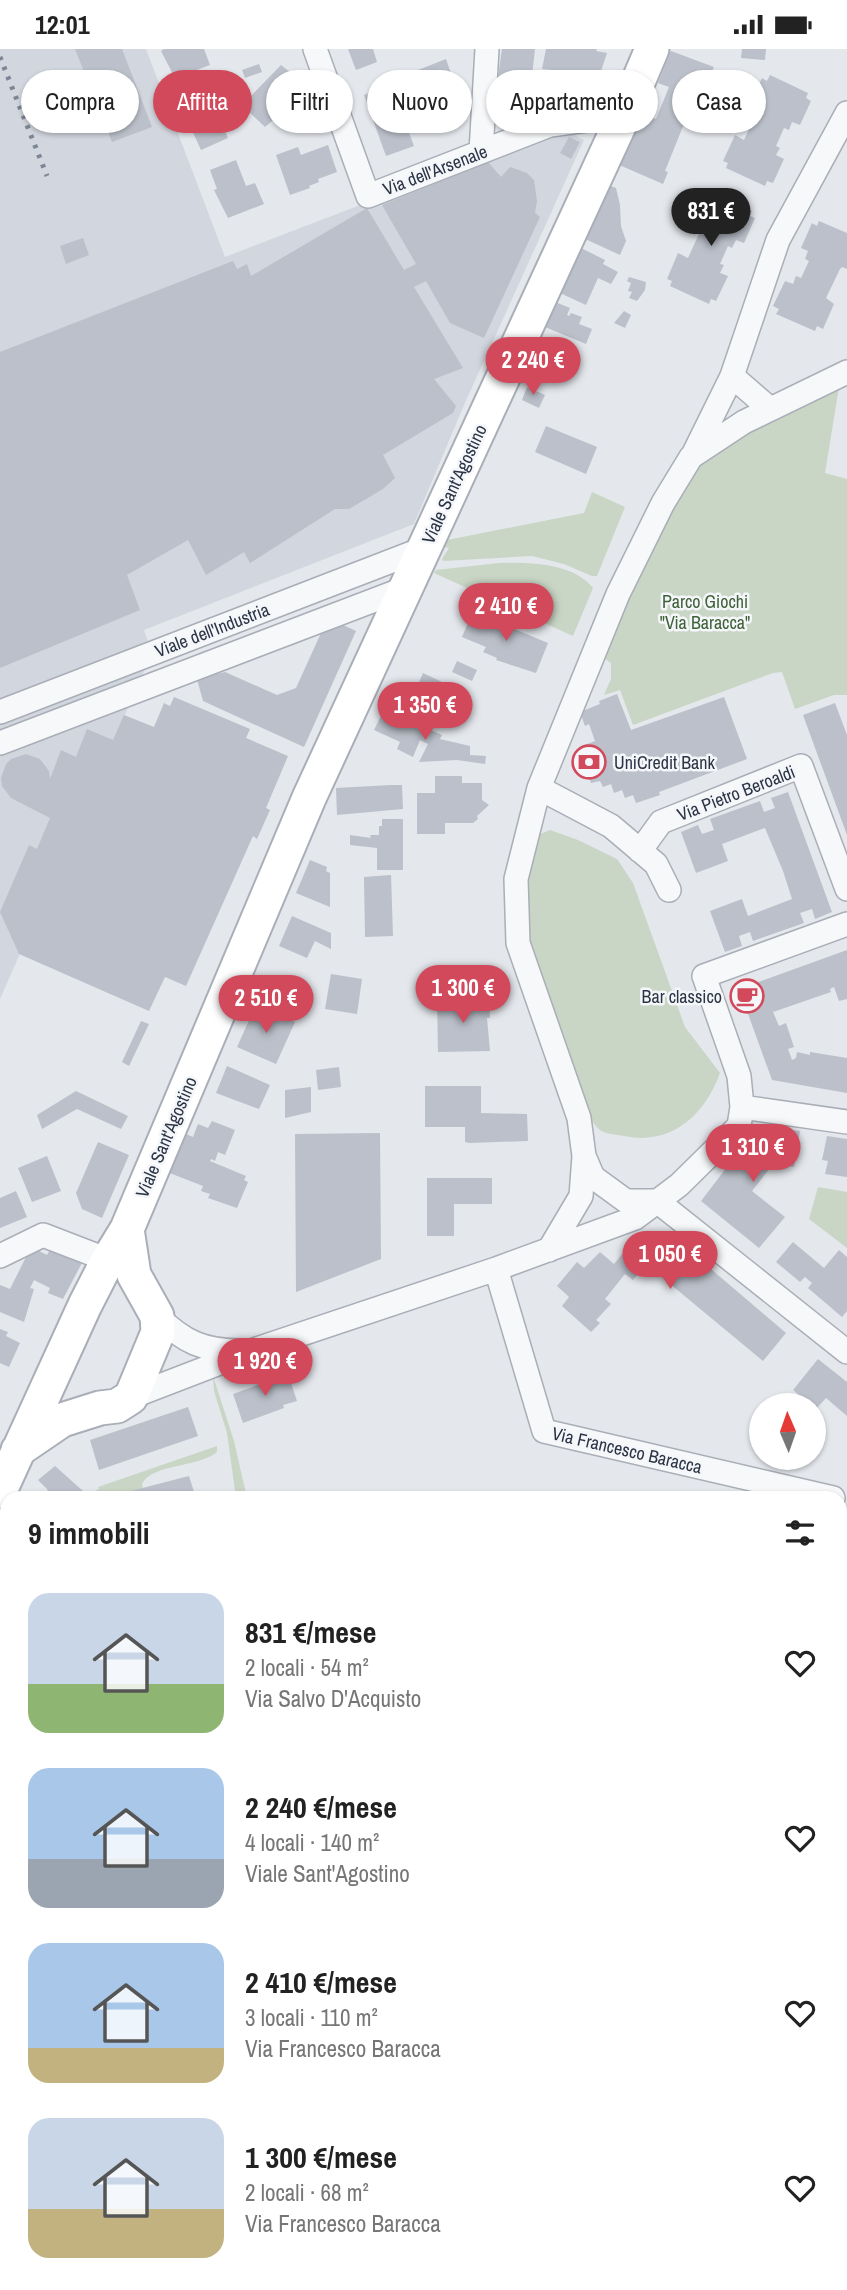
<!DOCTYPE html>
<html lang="it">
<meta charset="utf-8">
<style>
:root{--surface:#fff;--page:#f2f2f2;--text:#222;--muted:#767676;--accent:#d1495b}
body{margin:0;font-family:"Archivo Narrow",sans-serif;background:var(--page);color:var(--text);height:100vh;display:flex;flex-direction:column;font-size:26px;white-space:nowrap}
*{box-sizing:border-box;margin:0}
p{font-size:23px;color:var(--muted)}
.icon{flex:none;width:38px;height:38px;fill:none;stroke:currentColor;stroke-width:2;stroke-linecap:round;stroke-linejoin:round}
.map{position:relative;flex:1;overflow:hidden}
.panel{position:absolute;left:0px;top:1442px;width:847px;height:800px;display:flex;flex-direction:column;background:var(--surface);border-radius:21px 21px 0 0;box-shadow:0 2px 5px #0004}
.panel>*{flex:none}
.top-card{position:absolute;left:21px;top:21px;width:805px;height:63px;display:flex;gap:14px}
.needle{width:46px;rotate:358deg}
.fabs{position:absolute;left:749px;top:1344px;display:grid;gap:14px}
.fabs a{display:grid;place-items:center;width:77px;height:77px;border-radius:50%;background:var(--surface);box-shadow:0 2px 5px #0004;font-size:35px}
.price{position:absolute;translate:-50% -60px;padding:0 16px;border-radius:24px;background:var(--accent);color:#fff;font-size:23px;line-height:46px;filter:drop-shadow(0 2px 4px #0008)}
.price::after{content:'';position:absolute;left:50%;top:42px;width:21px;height:16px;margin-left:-10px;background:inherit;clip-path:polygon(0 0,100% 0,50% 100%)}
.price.current{background:#222;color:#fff}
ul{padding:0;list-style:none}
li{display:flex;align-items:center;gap:21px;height:175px;padding:0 28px}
li span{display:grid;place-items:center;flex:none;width:196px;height:140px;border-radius:21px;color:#555}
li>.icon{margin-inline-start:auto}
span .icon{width:84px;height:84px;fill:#fffc;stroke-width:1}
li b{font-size:30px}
h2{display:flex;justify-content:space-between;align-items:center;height:84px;padding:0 28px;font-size:30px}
.tag{padding:0 24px;border-radius:32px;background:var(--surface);box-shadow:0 2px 5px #0004;font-size:24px;line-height:63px}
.tag.current{background:var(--accent);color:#fff}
.status{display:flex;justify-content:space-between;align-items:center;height:49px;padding:0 35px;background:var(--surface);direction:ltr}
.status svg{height:19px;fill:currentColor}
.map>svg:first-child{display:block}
.built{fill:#d2d6de}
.green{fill:#c9d6c5}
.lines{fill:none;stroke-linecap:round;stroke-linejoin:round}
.river{stroke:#9fb4cc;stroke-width:35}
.building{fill:#bbc0ca}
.minor-casing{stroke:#a9aeb7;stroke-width:26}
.secondary-casing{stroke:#a9aeb7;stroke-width:37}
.minor{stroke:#f7f8fa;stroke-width:23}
.secondary{stroke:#fff;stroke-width:33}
.rail{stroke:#7d8696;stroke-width:5;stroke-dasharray:3.5 7;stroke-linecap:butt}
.labels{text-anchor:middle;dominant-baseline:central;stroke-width:5;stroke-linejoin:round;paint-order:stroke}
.street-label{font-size:18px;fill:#2b3445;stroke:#f4f6f9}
.park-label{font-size:18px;fill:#3f6138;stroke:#f4f6f9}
.poi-label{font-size:18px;fill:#2b3445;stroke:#f4f6f9;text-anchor:start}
</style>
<div class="status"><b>12:01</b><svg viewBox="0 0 49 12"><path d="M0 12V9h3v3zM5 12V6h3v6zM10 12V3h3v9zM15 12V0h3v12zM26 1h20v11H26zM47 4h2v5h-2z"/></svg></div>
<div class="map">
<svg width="847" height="2241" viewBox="0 0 847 2241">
<rect width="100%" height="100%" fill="#e4e7ec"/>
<!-- built -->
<path class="built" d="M0 0H146L225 208 561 79 584 91 464 356 414 475 144 581 152 604 0 950Z"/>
<!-- green -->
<path class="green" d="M839 338 825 424 847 430V646H834L795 660 782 623 773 624 633 676 620 641 604 646 611 630V614L600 606 669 444 714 400Z
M592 443 625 458 597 527H592L564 515 532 507 444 512 442 510 449 499 445 498 447 491 584 464Z
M499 514C528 513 574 514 593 539L573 587 434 524 436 521Z
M550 781 578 791 617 810 633 834 685 978 720 1024C705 1066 671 1097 624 1087 614 1085 602 1086 595 1076 577 1050 569 1014 558 983 547 951 531 916 527 882 525 862 524 808 533 792 538 785 543 784 550 781Z
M818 1138 847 1143V1199L809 1170Z
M213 1327 234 1392 247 1449H236L227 1384 214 1342Z
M217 1397V1403C198 1419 153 1414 142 1435L143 1440 110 1449H92L89 1445 99 1440 98 1438Z
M847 1535V1781L840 1785V1539Z"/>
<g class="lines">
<!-- river -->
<path class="river" d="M835 2241 847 2227"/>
</g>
<!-- building -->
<path class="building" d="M75 0H122L152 78 112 93Z
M164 0H204L210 16 175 29 161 2Z
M348 0H373L377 13 356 21Z
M502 0H535L532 27 521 26 520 29 530 54 509 62 508 58 496 62 492 49 501 46 497 35Z
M546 0H597L596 2 607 4 597 34 578 33 550 27 552 21 542 20Z
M742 0H766L765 11 741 9Z
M671 2 714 18 711 24 740 35 734 50 739 53 733 66 726 63 721 73 690 60 665 122 668 123 663 135 617 115 640 63 656 70 669 38 658 34Z
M446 10 462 56 457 58 460 66 454 69 457 76 436 84 413 23Z
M259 15 262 23 245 29 242 21Z
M281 16 306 36 288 55 290 57 265 78 242 56Z
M770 26 808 44 806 49 811 52 800 76 792 73 789 81 784 79 776 97 780 99 776 106 784 110 773 134 767 132 765 137 726 119 728 114 723 112 735 86 744 91 759 59 750 54 762 29 767 32Z
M391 36 414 97 386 107 364 46Z
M218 39 227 60 217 64 228 89 201 101 186 68 189 67 186 60 173 65 167 51 180 46 183 53Z
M569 88 580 93 571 110 560 104Z
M328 96 337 123 318 130 319 133 309 137 310 139 290 146 276 106 298 98 301 106Z
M236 111 246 137 255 134 264 155 228 169 214 141 217 140 210 121Z
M488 113 501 128 510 118 527 124 534 131 537 152 535 164 540 168 484 289 450 274 426 232 414 238 463 319 434 330 456 357 453 364 383 406 395 429 383 440 349 460H335L250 514 244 503 206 526 188 491 127 526 140 561 0 619V303L233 212 237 220 247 215 251 227 367 159 404 221 416 215 382 156Z
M606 135 616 139 620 156 621 177 626 192 620 206 583 189Z
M713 144 752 162 750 167 755 169 744 194 736 191 732 199 728 197 720 215 724 216 720 224 728 227 716 252 711 250 709 255 670 237 672 232 667 230 678 204 688 209 703 176 694 172 706 147 711 149Z
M819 172 847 184V220L842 218 840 220 826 249 834 255 823 280 817 277 815 282 776 265 779 260 773 257 785 232 793 235 796 227 801 229 809 212 805 210 808 202 801 199 812 174 817 177Z
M83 189 89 206 66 215 60 197Z
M579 198 605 211 603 215 618 223 611 235 598 229 586 256 560 244Z
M629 228 646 233 645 241 637 252 629 249 632 243 628 242 631 234 627 232Z
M555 253 570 259 567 266 569 267 571 264 582 268 579 275 592 280 586 295 545 278Z
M624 262 631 266 625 279 614 274Z
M539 292 569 310 557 334 526 319Z
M527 338 545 346 539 359 522 351Z
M546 377 597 398 586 425 535 403Z
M473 562 511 581 512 579 548 594 536 624 496 611 497 609 483 603 486 598 462 588Z
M341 575 356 582 304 698 203 652 197 630 225 623 277 646 296 639 321 584Z
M457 612 477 621 472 632 452 623Z
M423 624 459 641 445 673 409 657Z
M617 645 631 681 724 648 747 710 659 743 660 746 636 754 633 746 625 749 622 741 614 744 611 735 603 738 600 732 591 734 588 725 581 727 575 710 582 708 579 698 595 692 589 675 585 677 580 663 600 655 599 652Z
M174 648 250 680 246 689 288 707 266 759 270 761 257 790 253 787 186 937 165 928 149 962 19 905 0 863 29 796 37 800 50 769 11 749 2 737 1 729 6 715 11 710 26 705 40 710 49 722 50 730 61 701 76 708 87 680 113 691 124 666 154 678 164 654 170 657Z
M835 654 847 686V786L803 666Z
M382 665 424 682 426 679 442 686 440 690 470 697V706L486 707 485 715 457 711 419 713 428 695 420 691 413 708 397 700 400 693 374 681Z
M435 727H462V734H482V751L489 756 477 767 478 770 473 774H445V785H417V744H435Z
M391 736H402L403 760 337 766 336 739Z
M788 743 832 863 815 870 812 860 800 864 804 874 753 892 750 883 739 887 742 897 725 903 710 862 742 850 748 867 792 850 783 822 765 779 722 795 728 812 696 824 681 783 698 776 702 785 714 781 710 770 760 752 764 763 775 759 771 749Z
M382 770H403V821H377V799L350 796V786L371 789 370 786H379V777H382Z
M310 811 327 818 326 822 330 824V858L296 844Z
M391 826 393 887 365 888 364 828Z
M292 867 331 884V900L315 892 307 909 279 897Z
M847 901V950L839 952 834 938 830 940 831 943 773 963 779 977 786 974 794 998 788 1000 792 1011 796 1009 797 1003 810 1006V1003L847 1009V1044L772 1031 739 940Z
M331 925 362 930 357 965 325 960Z
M489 950 490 969H487L490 1002 438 1003 437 951Z
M256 956 295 973 276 1015 237 998Z
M141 972 149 975 129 1017 122 1013Z
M227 1017 270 1036 259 1060 216 1044Z
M339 1018 341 1038 318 1041 316 1021Z
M425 1037H481V1064L527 1065 528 1092 469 1094 465 1093V1078H425Z
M311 1038V1063L285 1069V1041Z
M76 1042 128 1067 121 1080 77 1060 42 1080 37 1066Z
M212 1072 235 1081 225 1106 218 1103 215 1112 211 1110 210 1112 246 1127 244 1131 248 1133 237 1159 208 1149 210 1145 201 1142 203 1137 167 1123 178 1097 181 1099 186 1085 193 1088 198 1075 208 1079Z
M764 1077 800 1082 794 1118 770 1113V1119L752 1142 785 1168 759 1199 701 1152 756 1080 762 1085Z
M380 1084 381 1210 296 1243 295 1085Z
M827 1087 847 1090V1128L825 1125 828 1112 822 1111Z
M98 1093 129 1106 102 1169 82 1160 76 1144Z
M47 1107 61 1142 32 1153 18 1119Z
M427 1129H492V1155H454V1187H427Z
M16 1142 27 1168 0 1179V1149Z
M652 1184 661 1192 666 1186 668 1188 671 1186 786 1284 763 1312 646 1215 633 1231 625 1225 605 1250 611 1255 596 1271 600 1274 591 1283 562 1257 569 1248 557 1237 577 1213 584 1219 600 1203 614 1215 629 1197 637 1203Z
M793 1193 824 1219 839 1201 847 1208V1262L842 1268 808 1239 812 1234 805 1228 800 1233 776 1213Z
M53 1195 84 1210 63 1250 48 1244 50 1239 34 1231 30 1239 34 1240 24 1273 0 1263V1236L10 1240 31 1198 47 1206Z
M0 1280 8 1283 6 1287 20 1294 9 1318 0 1314Z
M818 1310 847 1333V1367L826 1349 816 1360 793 1341Z
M288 1325 297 1352 283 1356 284 1359 243 1374 233 1345Z
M188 1358 198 1387 99 1421 90 1391Z
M55 1417 83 1442 80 1445 83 1449H46L43 1446 48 1441 38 1431Z
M189 1427 196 1449H110L131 1442Z
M0 1539 7 1542V1581L0 1578Z
M7 1583V1639L0 1636V1597Z
M7 1771V1803L5 1802 0 1812V1782L2 1783Z
M0 1828 7 1833V1860L0 1868Z"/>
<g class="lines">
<defs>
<path id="minor" d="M315 0 368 147 550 76 624 66
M481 103 487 0
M732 327 778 191 847 64
M693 406 732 327 770 360
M0 663 425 499
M0 694 406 539
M539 739 611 777 656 815 669 841
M640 802 661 773 801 717 847 840
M742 1058 847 1073
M584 1107 593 1128 626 1152H657
M657 1152 847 1303
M549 1201 581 1147 584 1107 579 1069 518 894 516 830 539 739 618 545 663 454 691 408 744 373 847 323
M0 1207 43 1186 108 1211
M496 1220 544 1382 833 1449
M157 1267C184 1293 203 1302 241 1302
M131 1348 248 1303 496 1220 635 1169 679 1136 739 1077 742 1058 739 1027 704 927 847 875
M0 1508 7 1511
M840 1509 847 1506
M0 1663 7 1668"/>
<path id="secondary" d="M18 1401 62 1371 100 1359 117 1357 131 1348 158 1283 157 1267 134 1226 127 1180
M0 1442 85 1256 108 1211 127 1180 309 749 624 66 652 0"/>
</defs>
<!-- minor casing -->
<use href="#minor" class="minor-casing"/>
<!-- secondary casing -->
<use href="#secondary" class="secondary-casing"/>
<!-- minor -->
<use href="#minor" class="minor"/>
<!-- secondary -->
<use href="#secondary" class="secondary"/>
<!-- rail -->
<path class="rail" d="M0 8 47 127"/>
</g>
<!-- icons -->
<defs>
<symbol id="bank-ring" viewBox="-11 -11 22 22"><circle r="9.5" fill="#f4f6f9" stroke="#d1495b" stroke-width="1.5"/><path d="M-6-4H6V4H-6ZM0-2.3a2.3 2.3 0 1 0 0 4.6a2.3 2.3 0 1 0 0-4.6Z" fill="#d1495b"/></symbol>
<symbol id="cafe-ring" viewBox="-11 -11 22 22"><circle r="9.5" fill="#f4f6f9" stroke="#d1495b" stroke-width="1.5"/><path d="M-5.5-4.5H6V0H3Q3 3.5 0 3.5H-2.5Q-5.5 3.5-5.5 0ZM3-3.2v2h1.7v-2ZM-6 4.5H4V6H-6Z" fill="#d1495b"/></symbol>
</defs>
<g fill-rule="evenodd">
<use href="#bank-ring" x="570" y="694" width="38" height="38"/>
<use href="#cafe-ring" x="728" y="928" width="38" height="38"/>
</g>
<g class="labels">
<!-- street labels -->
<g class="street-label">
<text transform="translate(435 121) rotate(-21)">Via dell'Arsenale</text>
<text transform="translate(454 435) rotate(-65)">Viale Sant'Agostino</text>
<text transform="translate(212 581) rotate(-21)">Viale dell'Industria</text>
<text transform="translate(736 744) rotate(-21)">Via Pietro Beroaldi</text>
<text transform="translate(166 1088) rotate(-67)">Viale Sant'Agostino</text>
<text transform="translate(627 1401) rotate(13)">Via Francesco Baracca</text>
</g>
<!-- park labels -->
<g class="park-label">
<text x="705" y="552">Parco Giochi<tspan x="705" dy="21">"Via Baracca"</tspan></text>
</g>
<!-- poi labels -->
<g class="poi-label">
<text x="614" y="713">UniCredit Bank</text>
<text x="722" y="947" text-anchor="end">Bar classico</text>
</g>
</g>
</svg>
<div class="fabs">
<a><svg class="needle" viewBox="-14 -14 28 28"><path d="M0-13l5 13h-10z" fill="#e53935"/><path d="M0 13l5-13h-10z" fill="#767676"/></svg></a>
</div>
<b class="price current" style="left:711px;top:199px">831 €</b>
<b class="price" style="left:533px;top:348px">2 240 €</b>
<b class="price" style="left:506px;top:594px">2 410 €</b>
<b class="price" style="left:425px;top:693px">1 350 €</b>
<b class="price" style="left:463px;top:976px">1 300 €</b>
<b class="price" style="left:266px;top:986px">2 510 €</b>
<b class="price" style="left:753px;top:1135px">1 310 €</b>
<b class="price" style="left:670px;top:1242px">1 050 €</b>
<b class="price" style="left:265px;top:1349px">1 920 €</b>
<div class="top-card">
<a class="tag">Compra</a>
<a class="tag current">Affitta</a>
<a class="tag">Filtri</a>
<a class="tag">Nuovo</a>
<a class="tag">Appartamento</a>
<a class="tag">Casa</a>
</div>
<section class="panel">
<h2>9 immobili<svg class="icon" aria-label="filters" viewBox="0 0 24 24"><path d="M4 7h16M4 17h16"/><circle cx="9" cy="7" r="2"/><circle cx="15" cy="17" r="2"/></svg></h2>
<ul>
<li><span style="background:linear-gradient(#c9d6e8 65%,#8fb573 0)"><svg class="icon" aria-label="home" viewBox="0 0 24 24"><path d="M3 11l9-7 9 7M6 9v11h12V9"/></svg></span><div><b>831 €/mese</b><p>2 locali · 54 m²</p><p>Via Salvo D'Acquisto</p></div><svg class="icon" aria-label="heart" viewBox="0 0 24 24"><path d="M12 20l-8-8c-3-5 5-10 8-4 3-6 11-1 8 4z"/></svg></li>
<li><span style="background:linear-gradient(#a9c7e8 65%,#9aa5b1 0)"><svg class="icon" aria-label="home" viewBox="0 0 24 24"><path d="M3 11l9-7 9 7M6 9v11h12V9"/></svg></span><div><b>2 240 €/mese</b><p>4 locali · 140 m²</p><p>Viale Sant'Agostino</p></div><svg class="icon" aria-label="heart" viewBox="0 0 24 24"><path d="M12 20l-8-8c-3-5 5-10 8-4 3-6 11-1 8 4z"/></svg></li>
<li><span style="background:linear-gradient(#a9c7e8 75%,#c2b280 0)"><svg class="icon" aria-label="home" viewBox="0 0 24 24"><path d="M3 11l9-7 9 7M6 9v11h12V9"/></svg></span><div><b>2 410 €/mese</b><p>3 locali · 110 m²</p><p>Via Francesco Baracca</p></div><svg class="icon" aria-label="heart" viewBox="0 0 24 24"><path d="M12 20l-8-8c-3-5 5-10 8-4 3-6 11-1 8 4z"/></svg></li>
<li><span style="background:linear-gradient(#c9d6e8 65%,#c2b280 0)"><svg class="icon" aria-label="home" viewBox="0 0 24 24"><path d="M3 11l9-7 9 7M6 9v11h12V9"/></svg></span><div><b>1 300 €/mese</b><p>2 locali · 68 m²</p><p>Via Francesco Baracca</p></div><svg class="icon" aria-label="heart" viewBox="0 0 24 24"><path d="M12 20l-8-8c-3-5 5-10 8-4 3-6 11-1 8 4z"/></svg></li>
</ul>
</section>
</div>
